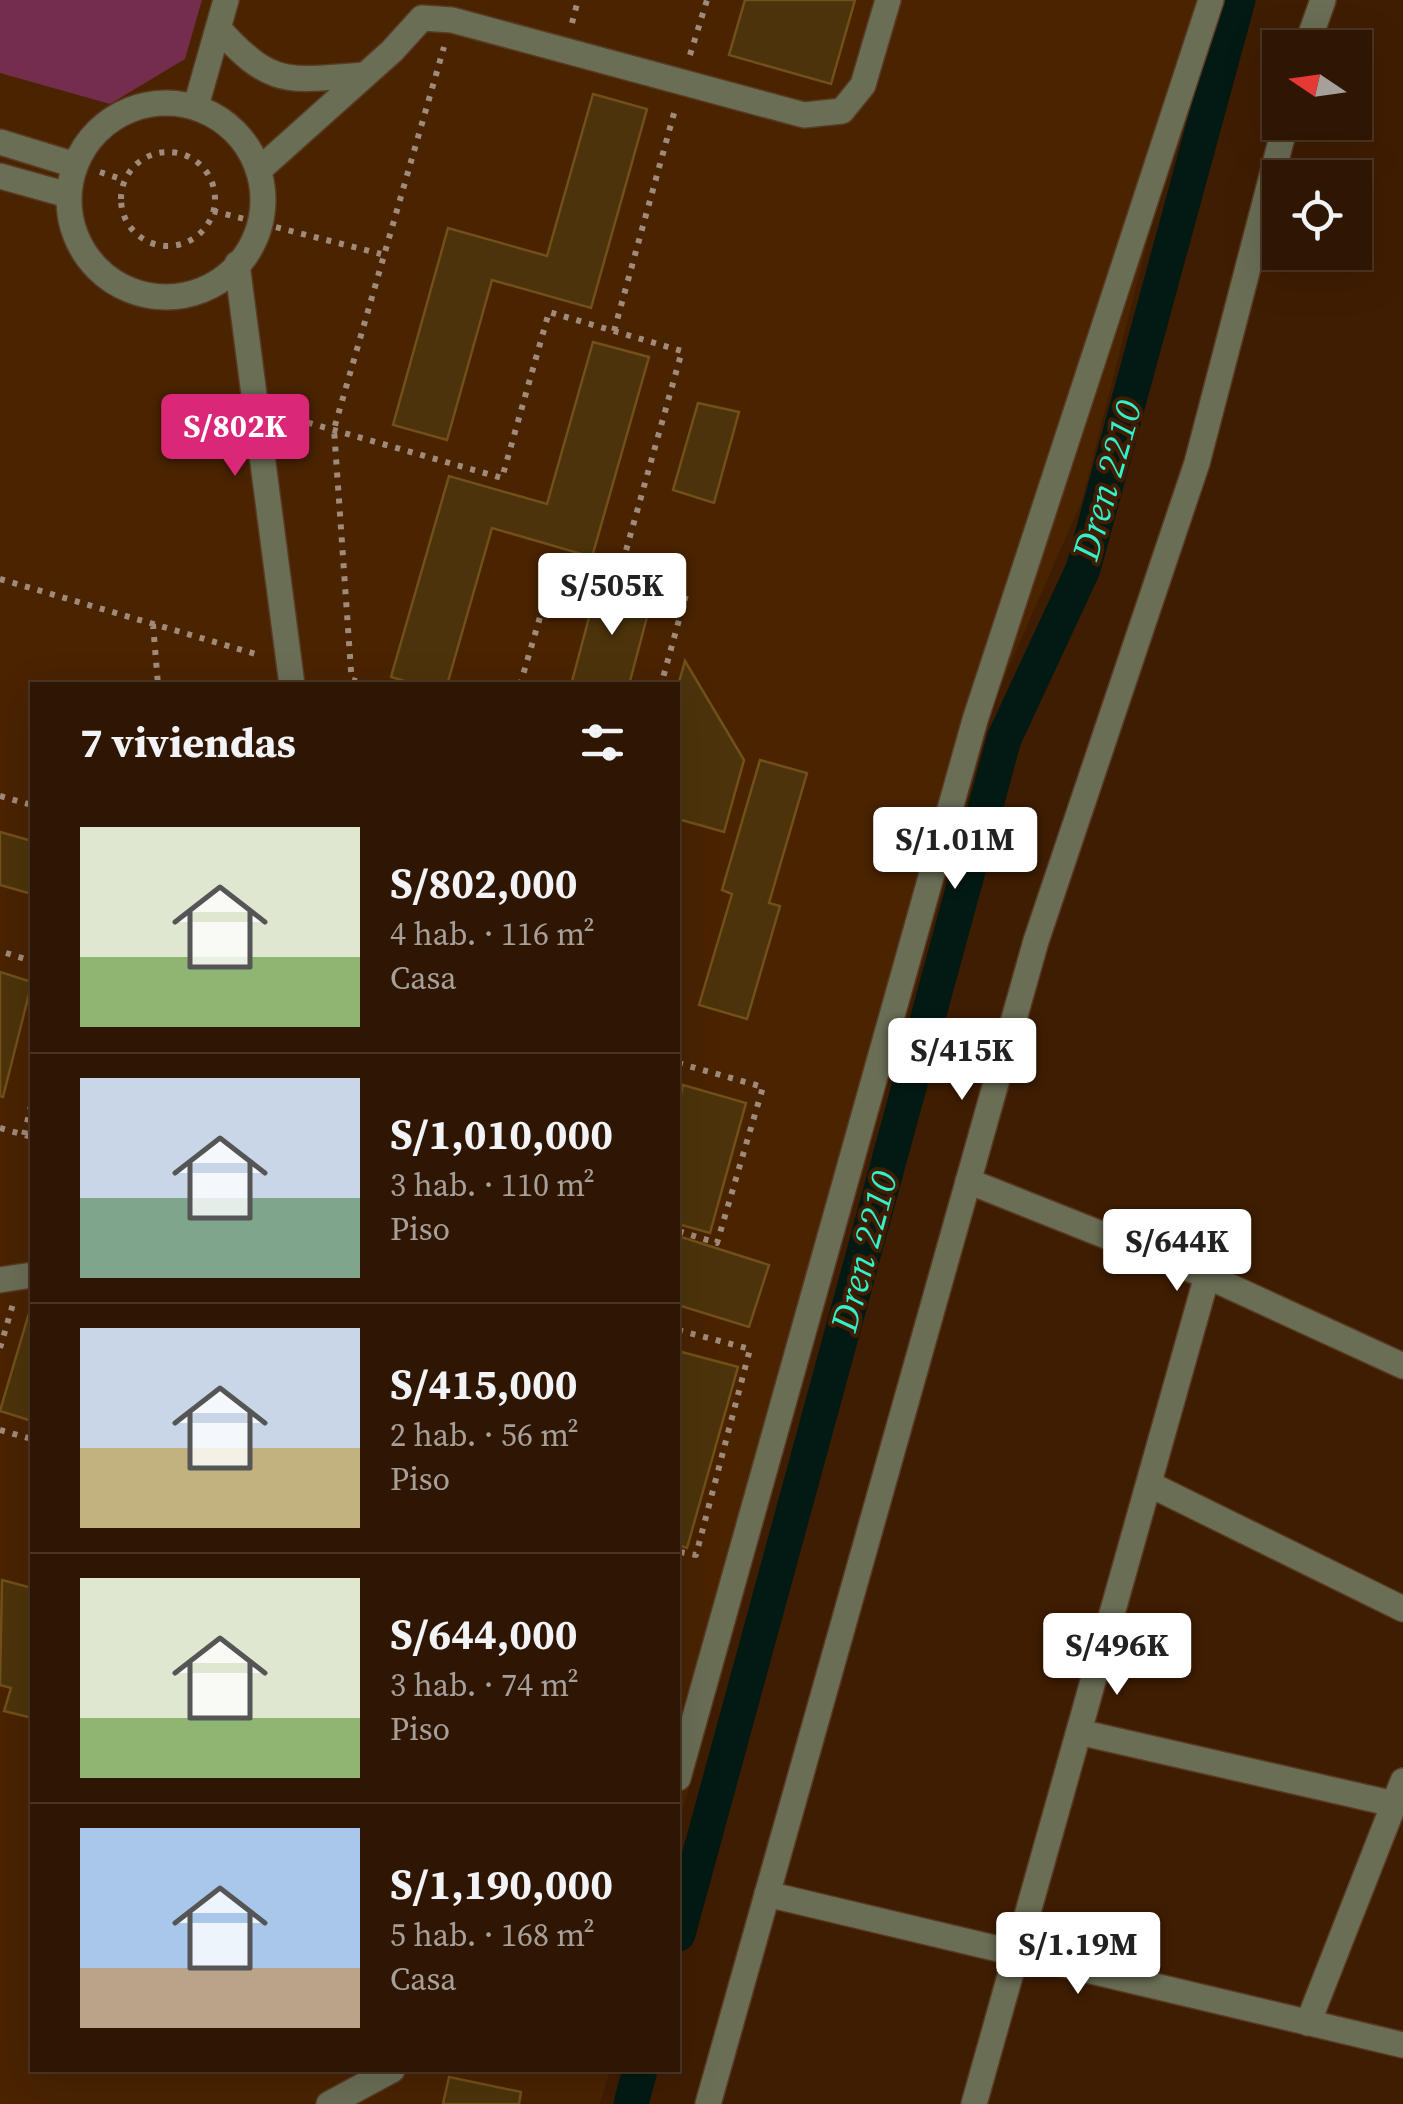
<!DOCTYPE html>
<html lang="es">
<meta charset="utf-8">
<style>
:root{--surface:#2f1602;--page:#3b2311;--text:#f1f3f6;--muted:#a79f99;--line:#4a3524;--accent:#db2777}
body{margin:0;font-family:"Source Serif 4",serif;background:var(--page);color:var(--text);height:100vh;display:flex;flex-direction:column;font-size:38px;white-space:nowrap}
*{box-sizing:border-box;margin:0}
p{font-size:32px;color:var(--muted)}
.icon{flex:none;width:55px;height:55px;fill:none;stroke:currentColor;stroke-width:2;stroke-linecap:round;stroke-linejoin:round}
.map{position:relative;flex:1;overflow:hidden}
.details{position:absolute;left:30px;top:682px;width:650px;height:1390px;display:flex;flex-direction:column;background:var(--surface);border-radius:0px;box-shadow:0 10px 40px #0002,0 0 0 2px var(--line)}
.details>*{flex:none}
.needle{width:65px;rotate:283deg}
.fabs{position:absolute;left:1262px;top:30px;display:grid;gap:20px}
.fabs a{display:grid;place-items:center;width:110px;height:110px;border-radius:0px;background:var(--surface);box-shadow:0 10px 40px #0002,0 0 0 2px var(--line);font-size:50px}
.price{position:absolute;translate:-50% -85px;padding:0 22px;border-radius:10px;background:#fff;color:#222;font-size:32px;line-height:65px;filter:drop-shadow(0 2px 5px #0008)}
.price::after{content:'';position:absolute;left:50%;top:60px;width:30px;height:22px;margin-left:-15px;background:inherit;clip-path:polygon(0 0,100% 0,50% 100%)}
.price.current{background:var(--accent);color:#fff}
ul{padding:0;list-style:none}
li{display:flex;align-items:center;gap:30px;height:250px;padding:0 50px}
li+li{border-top:2px solid var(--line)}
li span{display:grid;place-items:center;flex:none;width:280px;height:200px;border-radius:0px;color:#555}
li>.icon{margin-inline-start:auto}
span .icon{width:120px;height:120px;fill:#fffc;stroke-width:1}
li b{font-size:42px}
h2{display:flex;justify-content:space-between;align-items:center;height:120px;padding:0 50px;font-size:42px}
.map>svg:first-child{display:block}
.built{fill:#4a2301}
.green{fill:#742d4c}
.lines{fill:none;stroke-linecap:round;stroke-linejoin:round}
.canal{stroke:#031a14;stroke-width:35}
.building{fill:#4c330b;stroke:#71501a;stroke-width:2.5}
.minor-casing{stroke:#593a22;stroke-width:28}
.path{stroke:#a08a79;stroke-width:6;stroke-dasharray:5 8;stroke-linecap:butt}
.minor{stroke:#6a6e55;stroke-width:25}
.labels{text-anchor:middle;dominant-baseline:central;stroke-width:8;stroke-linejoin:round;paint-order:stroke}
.water-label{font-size:38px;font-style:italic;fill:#33f1cb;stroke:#3f1d02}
</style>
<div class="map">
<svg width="1403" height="2104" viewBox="0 0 1403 2104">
<rect width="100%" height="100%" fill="#3f1d02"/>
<!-- built -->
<path class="built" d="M0 0H1214L1188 81 1082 501 978 737 963 781 678 1828V685H32V2070H610L600 2104H0Z"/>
<!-- green -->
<path class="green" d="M0 0H202L185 59 110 104 0 73Z"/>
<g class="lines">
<!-- canal -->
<path class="canal" d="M678 1934 1004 739 1083 569 1238 0
M631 2104 640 2070"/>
</g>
<!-- building -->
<path class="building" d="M745 0H855L831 84 729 55Z
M593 94 647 109 591 308 492 280 447 440 393 425 448 228 547 256Z
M593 342 649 357 592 557 492 528 447 685H418L391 677 449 476 547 504Z
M698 403 739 412 714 503 673 490Z
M598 584 652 598 629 685H571Z
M685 661 744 760 724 832 678 819V686Z
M760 760 807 773 769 903 780 906 747 1019 699 1005 732 894 722 890Z
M0 832 32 841V894L0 885Z
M0 972 32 982 3 1097 0 1096Z
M683 1085 746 1103 710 1233 678 1224V1107Z
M678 1236 769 1265 749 1327 678 1305Z
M32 1303V1421L0 1411Z
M678 1351 738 1367 687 1548 678 1545Z
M2 1580 32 1588V1718L4 1711 11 1688 0 1685Z
M449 2077 521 2092 519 2104H443Z"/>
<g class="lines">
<defs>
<path id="minor" d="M218 28C273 89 288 80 365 75
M1306 48 1323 0
M69 200a97 97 0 1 1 194 0a97 97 0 1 1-194 0Z
M196 106 226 0
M0 142 75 165
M259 170 392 51 422 18 452 20 804 115 842 111 863 85 888 0
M0 176 68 195
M237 264 292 685
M968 1181 1207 1276 1403 1366
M0 1280 32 1275
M1149 1484 1403 1609
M1079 1732 1394 1804
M678 1778 975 720 1211 0
M767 1894 1403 2045
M1308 2023 1403 1781
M329 2104 392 2070
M708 2104 1036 941 1197 463 1286 122
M974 2104 1207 1276"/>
</defs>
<!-- minor casing -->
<use href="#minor" class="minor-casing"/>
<!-- path -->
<path class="path" d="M572 23 578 0
M690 55 707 0
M121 199a47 47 0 1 1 94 0a47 47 0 1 1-94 0Z
M100 172 124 180
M213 211 381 254
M614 331 676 106
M285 411 295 419 502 478 549 312 682 351 620 572
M0 579 259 655
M153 624 158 685
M352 680 373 685
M352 685 334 429 444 47
M520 685 558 556 687 591 661 685
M0 796 32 805
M6 953 32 961
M678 1063 763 1087 717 1243 678 1231
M0 1128 32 1137
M24 1135 32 1102
M678 1330 750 1349 696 1555 680 1552 678 1563
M0 1348 13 1304
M0 1430 32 1439"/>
<!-- minor -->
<use href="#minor" class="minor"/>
</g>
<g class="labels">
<!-- water labels -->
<g class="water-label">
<text transform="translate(1107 480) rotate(-74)">Dren 2210</text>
<text transform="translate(864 1251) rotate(-75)">Dren 2210</text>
</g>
</g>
</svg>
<div class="fabs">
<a><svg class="needle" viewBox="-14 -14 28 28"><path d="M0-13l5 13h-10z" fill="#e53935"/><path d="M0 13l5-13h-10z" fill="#a79f99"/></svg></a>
<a><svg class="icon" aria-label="locate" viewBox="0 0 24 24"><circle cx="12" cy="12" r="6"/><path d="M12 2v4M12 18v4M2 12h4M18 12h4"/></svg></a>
</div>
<b class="price current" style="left:235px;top:479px">S/802K</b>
<b class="price" style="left:612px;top:638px">S/505K</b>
<b class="price" style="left:955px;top:892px">S/1.01M</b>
<b class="price" style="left:962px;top:1103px">S/415K</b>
<b class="price" style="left:1177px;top:1294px">S/644K</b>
<b class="price" style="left:1117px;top:1698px">S/496K</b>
<b class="price" style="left:1078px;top:1997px">S/1.19M</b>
<section class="details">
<h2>7 viviendas<svg class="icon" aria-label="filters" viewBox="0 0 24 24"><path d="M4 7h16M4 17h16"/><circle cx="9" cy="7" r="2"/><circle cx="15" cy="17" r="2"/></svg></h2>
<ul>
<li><span style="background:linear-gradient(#dfe7d0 65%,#8fb573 0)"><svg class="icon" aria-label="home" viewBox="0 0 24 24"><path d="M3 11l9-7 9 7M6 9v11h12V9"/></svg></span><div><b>S/802,000</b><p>4 hab. · 116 m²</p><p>Casa</p></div></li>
<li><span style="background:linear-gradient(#c9d6e8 60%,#7fa58c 0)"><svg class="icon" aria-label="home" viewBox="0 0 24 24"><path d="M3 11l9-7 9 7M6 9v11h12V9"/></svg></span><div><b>S/1,010,000</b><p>3 hab. · 110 m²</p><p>Piso</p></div></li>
<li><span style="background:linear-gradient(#c9d6e8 60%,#c2b280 0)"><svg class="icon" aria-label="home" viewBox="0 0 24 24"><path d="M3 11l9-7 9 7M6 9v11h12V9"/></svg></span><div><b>S/415,000</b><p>2 hab. · 56 m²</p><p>Piso</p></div></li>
<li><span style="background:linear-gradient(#dfe7d0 70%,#8fb573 0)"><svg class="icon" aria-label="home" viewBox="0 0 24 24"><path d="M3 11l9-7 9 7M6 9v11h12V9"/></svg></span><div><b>S/644,000</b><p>3 hab. · 74 m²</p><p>Piso</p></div></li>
<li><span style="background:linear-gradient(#a9c7e8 70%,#b9a48a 0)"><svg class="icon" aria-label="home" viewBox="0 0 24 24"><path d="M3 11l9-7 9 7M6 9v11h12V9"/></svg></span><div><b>S/1,190,000</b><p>5 hab. · 168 m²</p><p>Casa</p></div></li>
</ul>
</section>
</div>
